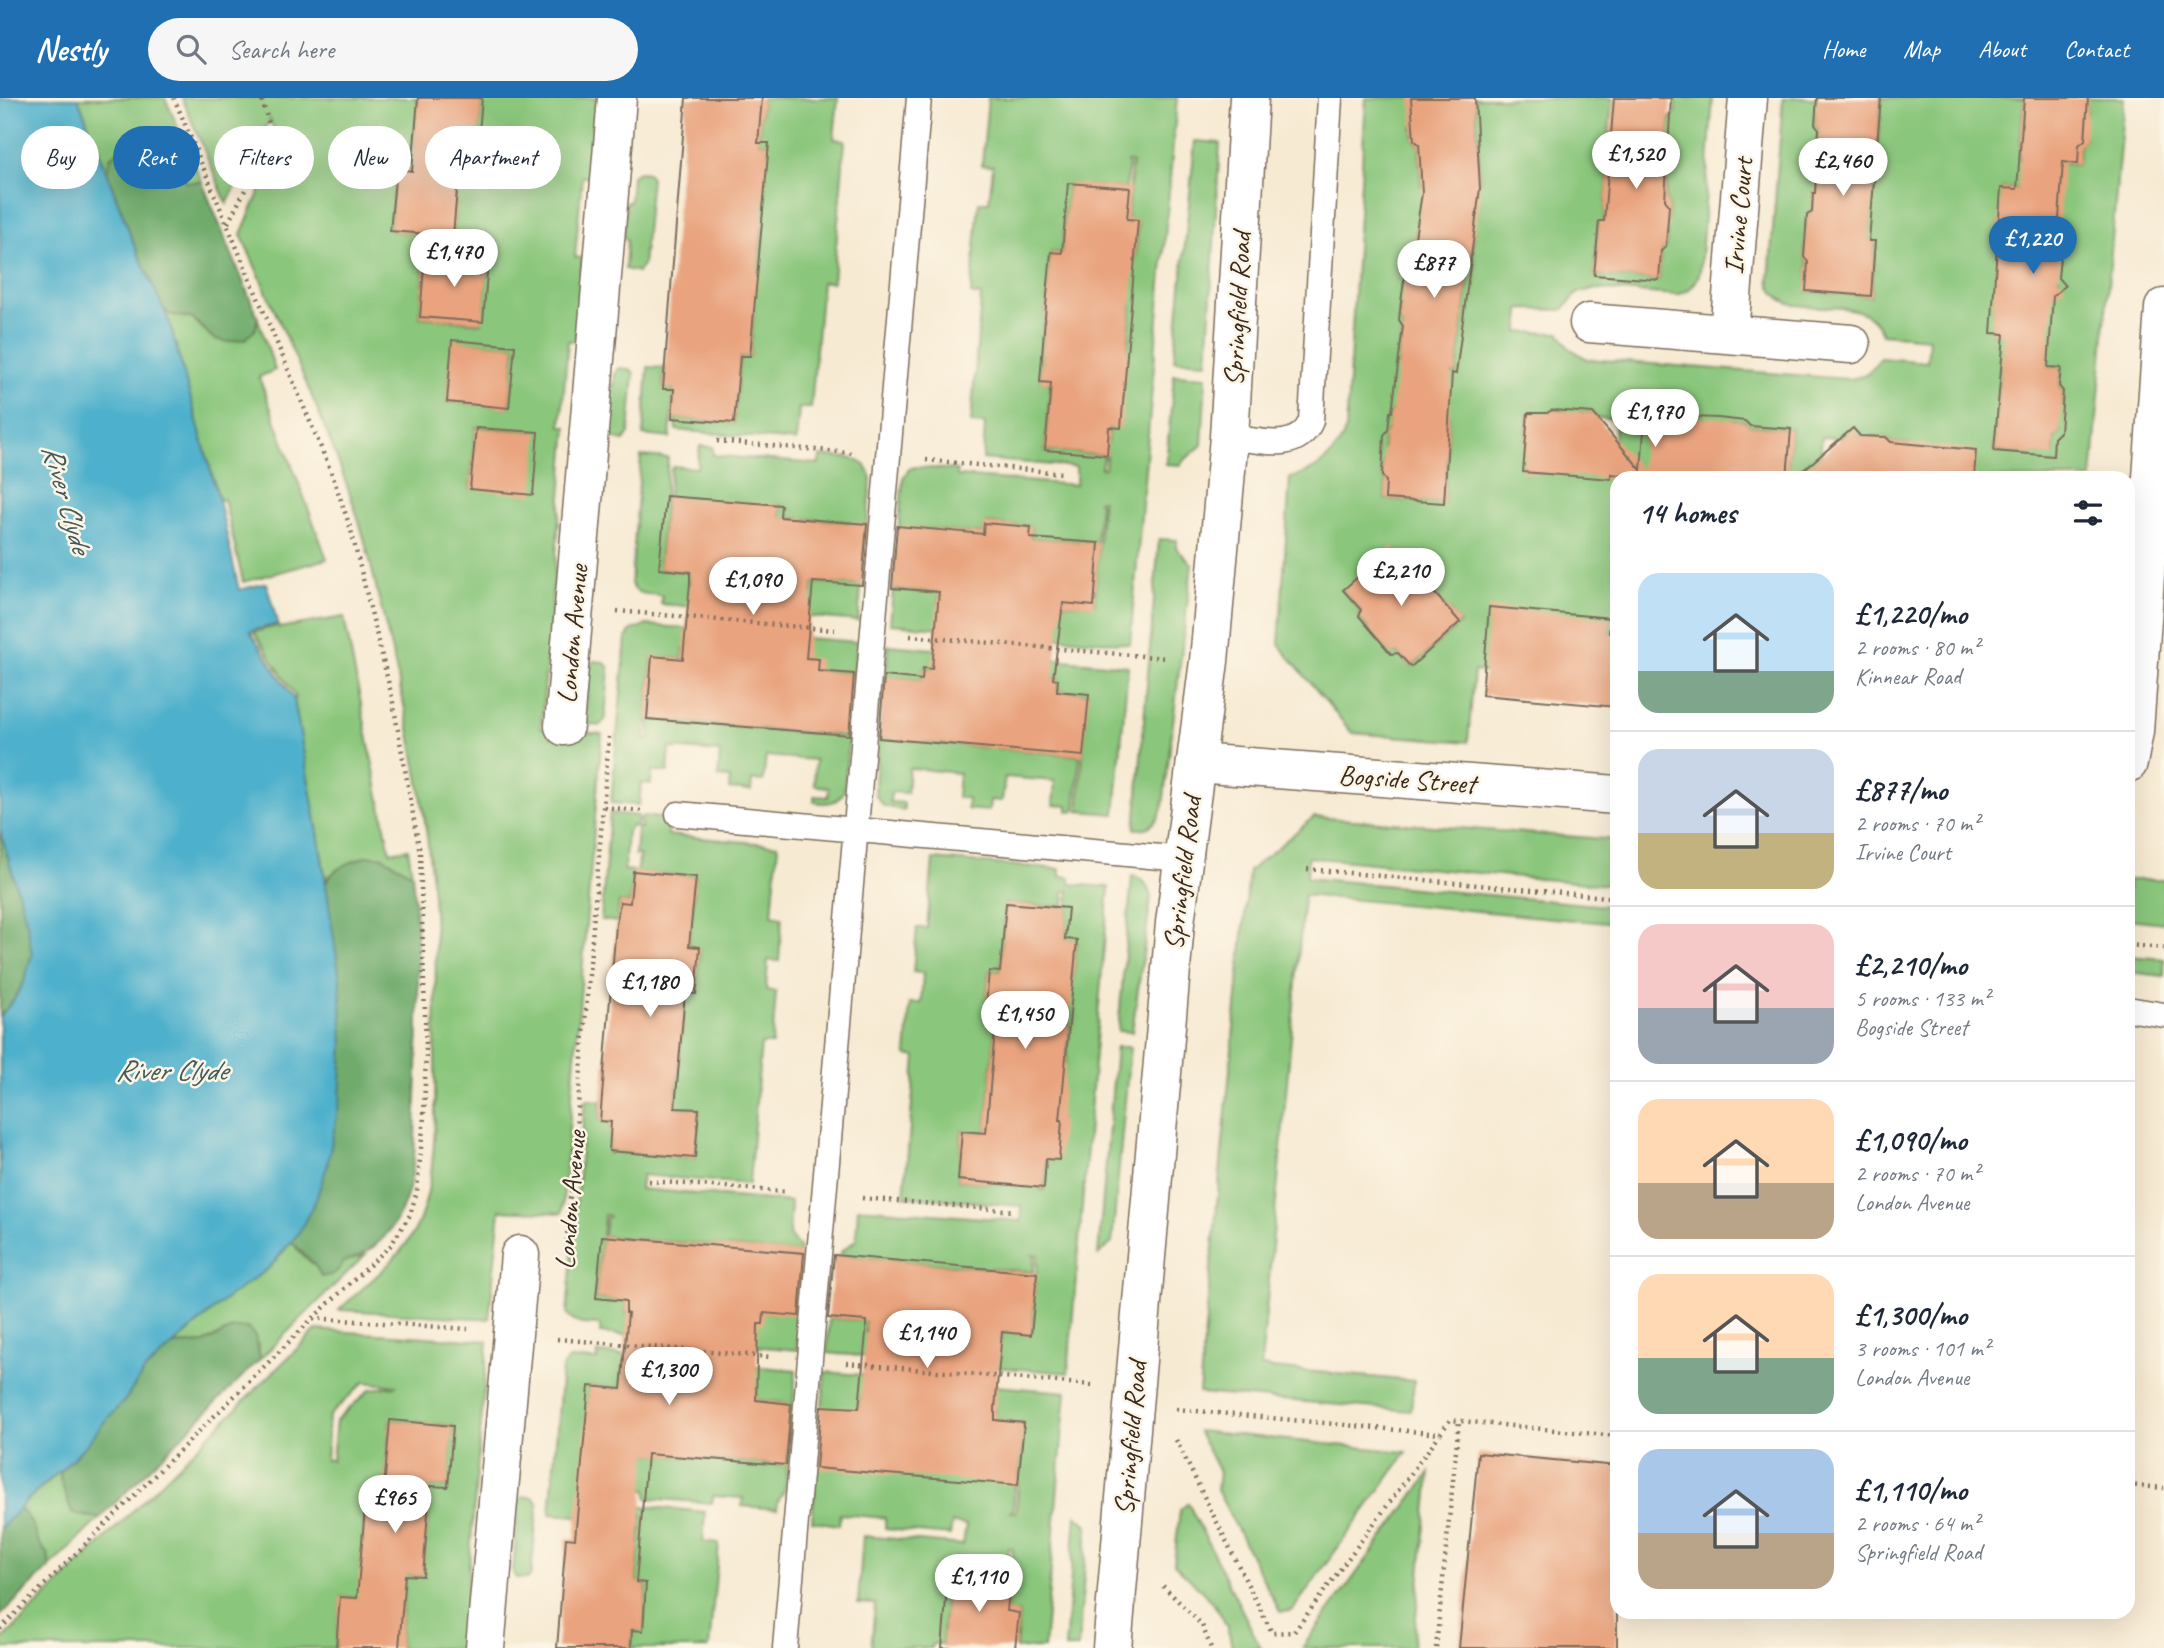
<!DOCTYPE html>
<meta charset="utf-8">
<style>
:root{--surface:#fff;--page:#f6f6f7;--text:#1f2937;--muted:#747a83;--line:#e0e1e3;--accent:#1f6fb2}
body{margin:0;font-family:Caveat,sans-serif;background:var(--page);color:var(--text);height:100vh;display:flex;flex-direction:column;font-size:26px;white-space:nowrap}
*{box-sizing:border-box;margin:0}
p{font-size:23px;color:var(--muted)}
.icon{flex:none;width:38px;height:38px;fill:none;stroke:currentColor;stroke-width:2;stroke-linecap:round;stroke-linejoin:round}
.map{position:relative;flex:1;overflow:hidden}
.panel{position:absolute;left:1610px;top:373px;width:525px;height:1148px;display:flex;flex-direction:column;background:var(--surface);border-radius:21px;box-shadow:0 7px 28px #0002}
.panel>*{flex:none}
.guide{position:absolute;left:21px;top:28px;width:665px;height:63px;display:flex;gap:14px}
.price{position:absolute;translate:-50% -60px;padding:0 16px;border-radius:24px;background:#fff;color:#222;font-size:23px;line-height:46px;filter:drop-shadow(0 2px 4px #0008)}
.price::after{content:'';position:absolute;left:50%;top:42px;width:21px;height:16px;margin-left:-10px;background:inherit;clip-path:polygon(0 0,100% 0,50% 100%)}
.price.selected{background:var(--accent);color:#fff}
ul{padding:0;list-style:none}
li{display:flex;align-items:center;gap:21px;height:175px;padding:0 28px}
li+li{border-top:2px solid var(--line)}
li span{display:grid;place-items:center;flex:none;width:196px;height:140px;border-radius:21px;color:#555}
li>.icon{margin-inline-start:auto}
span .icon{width:84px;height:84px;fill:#fffc;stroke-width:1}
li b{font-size:30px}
h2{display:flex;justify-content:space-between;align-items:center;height:84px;padding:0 28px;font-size:30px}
.pill{padding:0 24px;border-radius:32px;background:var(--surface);box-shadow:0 7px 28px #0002;font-size:24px;line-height:63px}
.pill.selected{background:var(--accent);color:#fff}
header{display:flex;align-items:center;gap:42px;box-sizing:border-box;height:98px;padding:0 35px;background:var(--accent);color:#fff}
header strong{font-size:33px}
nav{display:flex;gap:38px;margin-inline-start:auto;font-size:24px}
.search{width:490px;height:63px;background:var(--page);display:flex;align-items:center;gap:18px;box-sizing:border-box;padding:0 24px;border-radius:38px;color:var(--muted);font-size:26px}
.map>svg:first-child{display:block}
.green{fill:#8ac67c;stroke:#62784d;stroke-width:2;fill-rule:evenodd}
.forest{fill:#6fab6c;stroke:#556a45;stroke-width:2}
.water{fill:#4db0cc;stroke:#446d75;stroke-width:2}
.building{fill:#e9a47f}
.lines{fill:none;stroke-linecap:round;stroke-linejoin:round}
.service-casing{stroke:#7d6d5d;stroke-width:27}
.minor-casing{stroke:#7d6d5d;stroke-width:41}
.tertiary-casing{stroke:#7d6d5d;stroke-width:41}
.path{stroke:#7d6d5d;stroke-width:4.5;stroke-dasharray:2 5;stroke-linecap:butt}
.service{stroke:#fff;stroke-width:24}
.minor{stroke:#fff;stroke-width:38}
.tertiary{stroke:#fff;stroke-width:38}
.labels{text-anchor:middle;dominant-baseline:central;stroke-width:5;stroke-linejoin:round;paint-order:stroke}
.street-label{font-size:28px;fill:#3b2a1e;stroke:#fcf5e5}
.water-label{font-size:30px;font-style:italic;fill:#41595b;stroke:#fcf5e5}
</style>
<header>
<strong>Nestly</strong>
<div class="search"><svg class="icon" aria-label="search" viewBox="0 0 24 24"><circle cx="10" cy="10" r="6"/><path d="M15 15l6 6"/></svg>Search here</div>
<nav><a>Home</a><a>Map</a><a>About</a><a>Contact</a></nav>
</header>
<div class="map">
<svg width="2164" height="1550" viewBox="0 0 2164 1550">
<rect width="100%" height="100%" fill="#fcf5e5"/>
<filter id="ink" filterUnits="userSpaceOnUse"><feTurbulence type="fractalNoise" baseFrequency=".0143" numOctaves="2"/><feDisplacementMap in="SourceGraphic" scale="14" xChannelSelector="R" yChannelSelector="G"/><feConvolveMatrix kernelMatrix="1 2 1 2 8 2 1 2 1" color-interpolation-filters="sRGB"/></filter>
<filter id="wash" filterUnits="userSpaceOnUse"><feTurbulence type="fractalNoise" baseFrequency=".00686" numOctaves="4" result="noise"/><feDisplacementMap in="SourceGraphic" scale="28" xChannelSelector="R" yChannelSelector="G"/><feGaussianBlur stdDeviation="1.57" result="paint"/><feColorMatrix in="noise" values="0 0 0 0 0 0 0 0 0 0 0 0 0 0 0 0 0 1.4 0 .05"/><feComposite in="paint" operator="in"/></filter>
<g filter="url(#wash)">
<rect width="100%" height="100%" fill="#f7ead3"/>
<!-- green -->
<path class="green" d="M78 0H165L202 84 185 85 110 59 107 74Z
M182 0H418L414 53 476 58 482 0H596L589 79H582L575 159 582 160 575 243H568L561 328 567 329 541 630 602 636 562 1115 500 1112 489 1221 339 1212C363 1189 403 1159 417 1128 439 1080 435 1001 435 947 436 890 437 832 431 775 423 687 404 602 383 517 374 482 367 445 355 411 324 318 280 227 241 136L279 49 270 21 227 106ZM396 71 458 77 453 138 390 133ZM425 158 488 163 482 225 420 219ZM453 243 515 248 509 309 447 304ZM476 329 537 334 470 391Z
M762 0H838L834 41 845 42 833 184H822L811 310H799L796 343 676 332 675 320 734 325 740 258H750L754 212 747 175H757L762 129 751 128 768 45H758Z
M988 0H1177L1130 546 1040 538 1063 505 1094 507 1102 402 1098 403 1100 405 1096 445 1030 440 1031 429 985 425 983 436 916 430 897 491 939 494 938 506 956 531 890 526 903 380 909 371 915 369 957 372V378L1076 387V369L983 361 985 326 971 325 981 198 971 196 979 104H989L993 68 982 67ZM1127 64H1132L1127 121 1138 123 1135 163 1124 162 1131 206 1128 246 1109 329 1105 370H1101L1104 357 1045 352 1051 285 1040 283 1051 154 1062 155 1068 86 1126 90 1129 67Z
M1366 0H1411L1416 6 1417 23 1412 28 1414 42 1419 46 1421 88 1480 84 1475 0H1612L1609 35 1668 39 1670 21 1675 15 1676 3 1674 0H1713L1700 172C1697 185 1691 193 1677 197L1593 191 1578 195 1562 212 1520 211 1519 234 1560 235 1568 249 1587 261 1848 281C1863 280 1873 273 1880 260L1927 264 1929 240 1882 236C1863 184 1781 234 1769 182L1783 0H1818L1821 8 1816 13 1815 26 1819 32 1818 50 1877 54 1881 0H2024L2019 61 2078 66 2080 47 2085 42 2082 19 2087 15V0H2124L2092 380H1907L1910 346 1891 344 1886 339 1873 338 1864 342 1859 337 1846 336 1840 340 1822 339 1818 380H1787L1791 331 1750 328 1745 323 1732 322 1726 326 1705 320 1692 319 1687 323 1646 320 1654 380H1617V536L1609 535 1611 520 1484 574 1474 573 1468 644 1352 635 1279 547 1290 380C1316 374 1337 357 1346 331ZM1608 79 1667 84 1665 102 1669 107 1668 121 1663 129 1667 135 1666 149 1661 153 1659 182 1594 177 1599 124 1604 123ZM2002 90 2033 92 2062 140 2061 153 2056 158 2055 175 2059 180 2058 193 1992 235ZM1814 95 1869 143 1875 144 1871 198 1807 193 1808 164 1804 159 1805 146 1810 137 1806 131 1807 118 1812 113ZM1417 124 1475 131 1456 276 1398 268 1403 228 1399 222 1400 209 1406 204 1408 188 1404 182 1406 169 1411 165ZM2002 266 2060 270 2059 288 2063 293 2062 307 2057 311 2060 334 2055 339 2053 357 1994 353ZM1552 312 1566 313 1574 318 1580 314 1593 315 1597 320 1616 321 1611 380 1524 373 1528 315 1546 316ZM1390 314 1449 317 1444 405 1385 401 1386 383 1382 378 1383 364 1387 355 1383 350 1384 337 1389 331ZM1430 490 1460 525 1411 569 1398 555H1391L1381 544 1377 530 1369 531 1359 520 1361 512 1343 492Z
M1195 43 1220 45 1207 264 1174 262Z
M638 74 648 75 651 80 643 167 638 174 625 171 627 141 623 140 626 104H630L632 78Z
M163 210 169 216 193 221 201 228 255 232 258 221 275 272 259 279 327 461 243 484 224 401 219 402 169 223Z
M648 269 664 270 663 290 674 291 670 340 643 337Z
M619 270 629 271 634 275 629 336 624 343 612 340 611 324 607 323 609 288H614L615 275Z
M1174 277 1206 279 1202 347 1181 365V367L1166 366Z
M700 348 713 349V357L720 358 819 366 820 358C841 359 869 356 871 383L858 523 791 517 796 495 812 496 813 484 856 487V483H844L849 424 780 419 781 407 667 409 671 371 673 368 697 370Z
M641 358 668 360 659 471 690 474 689 485 709 487 707 510 661 506 662 497C650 496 636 498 631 486Z
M1159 441 1177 442 1176 450 1192 466 1163 708C1158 723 1152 732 1135 731Z
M344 519 390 754 408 751 412 776 381 758 328 778 326 784 294 601 296 599 254 534 278 528 279 530Z
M647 527 706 532 704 551 684 550 683 561 652 559 645 642 650 641 649 621 844 638 850 576 818 573 799 560 753 536 857 544 844 693C838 706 826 706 814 704V698L828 699 829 690 814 687 815 662 766 658 763 683 752 682 751 693 729 691 730 680 718 679 720 654 670 650 668 674 652 673 651 686 641 685 639 707 611 705 626 540 631 532Z
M888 547 945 552 944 572 923 570 922 582 890 579 885 640 1080 658 1075 711 1073 714 1068 713V708L1053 707 1055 683 1005 679 1002 703 990 702 989 713 967 711 968 700H957L959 675 909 670 907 695 891 694 890 704 904 705V712L884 708 876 698 875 685Z
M1040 560 1128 568 1115 716 1078 713 1088 596 1057 593 1058 581 1038 580Z
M594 563 604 564 609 570 605 622 599 628 588 626 585 621 590 568Z
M610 715 638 718 637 728 631 729 627 734 624 772 633 773 630 805 619 804 617 824 601 822Z
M643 718 669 721 668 737 778 747 772 817 782 819 779 863 768 862 766 892 776 894 772 946H761L749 1086 642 1077 640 1091 791 1104 789 1137 800 1151 799 1155 604 1138 606 1120 609 1119 608 1117H604L596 1200 626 1203V1215L764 1214 800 1217 797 1252 600 1235V1227C587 1226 573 1228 567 1215L585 1002 601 1003 600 1023 611 1024 609 1056 612 1053 695 1060 699 1012 675 1010 685 895 696 896 700 850 689 848 696 779 636 774 640 757H635L637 730H641L640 721Z
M1314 719 1617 742V788L1308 759 1307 780 1617 809V826L1304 797 1261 1269 1414 1283 1411 1313 1199 1295 1249 773Z
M933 761 1060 771V778L1070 779V786L1109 789 1068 1275 827 1255 829 1220 866 1223 865 1234 1001 1246 1002 1234 1031 1236 1038 1157 1033 1156 1035 1159 1033 1174 841 1158V1154L856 1142 858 1110 1021 1123 1022 1108 904 1098 916 959 906 957 910 905H921L923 875 913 874 917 830H927ZM1064 793H1069L1065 841 1077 843 1073 882 1058 925 1070 926 1066 965H1055L1050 1021 1061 1022 1046 1061 1044 1092H1041V1089L958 1082 962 1033 986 1035 996 921 985 920 989 873 1000 874 1006 805 1064 809Z
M1132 778C1144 779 1149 790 1151 800L1132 934 1118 933Z
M2128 782H2164V825L2128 821Z
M2128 858 2164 861V878L2128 874Z
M1116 949H1130L1112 1145 1098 1157Z
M292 1143 299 1154 318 1170 365 1157 260 1261 258 1246 233 1230 204 1245 174 1247 227 1200 269 1170Z
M316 1232 488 1243 462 1550H399L403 1504 341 1499 336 1550H0V1544ZM364 1284 397 1288 370 1291 336 1323 332 1362H326L329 1318ZM390 1322 453 1328 447 1389 385 1384ZM365 1411 428 1417 422 1478 360 1473Z
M598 1255 796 1272 785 1391 778 1403 777 1411 742 1408 743 1400 713 1398 712 1405 647 1400V1392L633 1391 631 1407 705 1414 703 1443 719 1445 709 1550H631L632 1532H643L646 1486 636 1484 642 1416 578 1418 550 1416 562 1269 569 1261 597 1262ZM622 1279 756 1290V1302L787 1305 781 1367 586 1350 589 1288 621 1291Z
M825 1274 1066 1294 1044 1550H1016L1019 1515 1007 1513 1013 1451 1008 1450 1007 1482 948 1477 942 1546H932L931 1550H871L875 1506 858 1505 863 1438 963 1447 966 1427 952 1425 950 1437 885 1431V1420L840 1416 839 1427 812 1423ZM860 1299 996 1311 995 1322 1023 1325 1016 1414H1010L1013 1412 1015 1386 859 1310Z
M1198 1333 1407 1354 1292 1513 1280 1514 1217 1392 1219 1374Z
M61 1372 60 1381 72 1414 84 1418 100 1420 50 1469 48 1456C32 1443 37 1426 19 1410Z
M1430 1375 1413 1550H1302Z
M522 1399H533L538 1405 531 1477 526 1481 516 1480 513 1475 519 1403Z
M1188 1405 1261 1550H1232C1227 1510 1201 1493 1174 1466L1180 1412Z
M1076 1417 1088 1428 1078 1550H1065Z"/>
<!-- forest -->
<path class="forest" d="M148 42C171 45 188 59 185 84H202L258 220 255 232 245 241 227 244 214 241 193 221 169 216 163 210 134 146 107 74 110 59 126 48Z
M0 732 27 825 32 857 24 884 13 903 0 918Z
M367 758H381L412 776C420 851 419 926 416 1001 415 1037 417 1080 401 1113 389 1139 371 1156 343 1164 339 1174 332 1179 321 1178 316 1164 299 1154 290 1141L315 815C328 777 327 772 367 758Z
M234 1230H247L255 1238 260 1261 100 1420 84 1418 72 1414 60 1381 61 1372 87 1346 103 1324 125 1302 145 1272 174 1247 204 1245Z
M19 1410C38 1426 32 1443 48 1456L50 1469 0 1518V1432Z"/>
<!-- water -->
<path class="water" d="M0 0H78L134 146 169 223 219 402 239 492 266 485 278 526 250 533 294 601 320 746 340 881 343 945 340 1001 327 1069 315 1104 298 1136 269 1170 227 1200 145 1272 125 1302 104 1324 87 1346 61 1372 28 1401 0 1432V918L13 903 24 884 32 857 27 825 0 732Z"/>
<g id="blocks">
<!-- building -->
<path class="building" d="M418 0H482L477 58 460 57 453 138 390 133 396 71 412 73Z
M686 0H762L758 45H769L750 258H740L734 325 672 320 674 291H663Z
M1411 0H1475L1480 90 1456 276 1452 275 1444 405 1385 401 1386 383 1382 378 1384 337 1388 332 1390 314H1392L1403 228 1399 222 1401 204 1406 169 1411 165 1422 95 1419 46 1414 42Z
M1614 0H1671L1665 102 1669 107 1666 149 1661 153 1659 182 1594 177 1599 123H1604Z
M1817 0H1881L1869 143H1875L1871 198 1806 193 1808 164 1804 159 1807 117 1812 114 1813 95H1815L1819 31 1815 26Z
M2024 0H2088L2085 42 2079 47 2078 66 2063 64 2058 135 2062 140 2058 180 2065 188 2053 198 2048 269 2061 270 2059 288 2063 293 2060 334 2054 340 2053 358 1994 353 2004 236 1991 235 2001 90 2017 91Z
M1068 85 1130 90 1127 121 1138 122 1121 330 1109 329 1107 357 1045 352 1051 285 1040 284 1045 219 1051 154 1062 155Z
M425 157 488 163 483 224 420 219Z
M452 242 515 248 509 310 447 304Z
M1552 312 1593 315 1641 372 1645 320 1687 323 1692 319 1718 320 1745 323 1750 328 1791 331 1787 380H1641L1611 376V381L1523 374 1528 315H1547Z
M476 330 538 334 533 397 470 391Z
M1853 330 1860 338 1886 339 1891 344 1976 352 1974 380H1794Z
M666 398 781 407 780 419 867 426 862 487 813 484 806 560 819 561 818 573 854 576 849 637 647 621 652 558 683 561 690 485V474L659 471Z
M984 425 1031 429 1030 440 1099 445 1094 508 1063 505 1053 581H1058L1057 593 1089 596 1083 658 879 640 884 578 922 582 923 570 932 571 939 494 892 490 897 428 983 436Z
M1393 448 1460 524 1411 569 1398 555 1391 556 1359 518 1361 512 1343 492Z
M1489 509 1611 520 1609 535 1617 536V609L1482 597Z
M633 773 696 779 689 848 700 849 696 896 685 895 675 1010 699 1011 695 1060 609 1053 611 1024 600 1023 616 827 620 804 630 805Z
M1006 805 1068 810 1065 841 1077 842 1060 1022H1062L1059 1062 1046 1061 1044 1090 958 1082 962 1033 986 1035 996 921 985 920 989 873 1000 874Z
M602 1138 804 1155 799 1218 764 1215 763 1226H758L756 1302 791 1306 786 1367 647 1356 636 1484 646 1485 643 1533 632 1532 631 1550H557L566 1440 575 1441 589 1288 621 1291 628 1215H626V1203L596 1200Z
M834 1157 1037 1175 1031 1237 1002 1234 995 1311V1322L1024 1325 1018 1387 816 1370 821 1308 859 1310 866 1235V1223L828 1220Z
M390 1322 453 1328 448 1389 430 1388 423 1478 405 1477 399 1550H336L340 1499 357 1500 365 1411 382 1413Z
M1478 1355 1617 1368V1550H1459Z
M948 1477 1010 1482 1007 1513 1019 1515 1015 1550H942Z"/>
</g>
</g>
<g filter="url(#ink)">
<use href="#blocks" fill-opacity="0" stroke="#7d6d5d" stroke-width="2"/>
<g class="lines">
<defs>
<path id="service" d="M1229 339C1259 342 1297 356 1311 323L1330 0
M678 716 1183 761
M2128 911 2164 917
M785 1550 919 0"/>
<path id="minor" d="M1589 225 1851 246
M1729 236 1748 0
M564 628 617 0
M1196 665 1617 697
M2128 665 2134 633 2164 210
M485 1550 520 1157"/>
<path id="tertiary" d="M1112 1550 1175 825 1209 563 1229 339 1249 0"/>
</defs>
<!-- service casing -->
<use href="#service" class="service-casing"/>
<!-- minor casing -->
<use href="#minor" class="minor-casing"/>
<!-- tertiary casing -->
<use href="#tertiary" class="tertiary-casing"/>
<!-- path -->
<path class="path" d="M228 125 273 38 261 0
M717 343 851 355
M926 362 1061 375
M617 513 835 532
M910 538 1166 560
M604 709 642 713
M1307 771 1617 800
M2128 847 2164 850
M649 1083 787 1094
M862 1100 1015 1113
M566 1150 609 639
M313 1220 468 1231
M557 1241 771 1259
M846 1265 1092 1287
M1176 1311 1440 1336 1450 1322 1617 1338
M1176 1342 1272 1535 1294 1534 1440 1336
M2128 1387 2164 1390
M1163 1488 1202 1527 1211 1550
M0 1531 313 1220 391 1147 410 1117 417 1093 424 1018 426 950 420 755 392 599 351 432 332 376 174 0
M1436 1550 1459 1323"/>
<!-- service -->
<use href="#service" class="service"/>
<!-- minor -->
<use href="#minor" class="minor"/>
<!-- tertiary -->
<use href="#tertiary" class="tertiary"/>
</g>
</g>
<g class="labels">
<!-- street labels -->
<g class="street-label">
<text transform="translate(1738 118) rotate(-85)">Irvine Court</text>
<text transform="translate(1237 211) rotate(-87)">Springfield Road</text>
<text transform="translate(572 536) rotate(-85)">London Avenue</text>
<text transform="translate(1407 681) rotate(4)">Bogside Street</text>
<text transform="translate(1182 775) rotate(-83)">Springfield Road</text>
<text transform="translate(570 1102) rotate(-85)">London Avenue</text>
<text transform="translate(1130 1340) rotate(-85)">Springfield Road</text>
</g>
<!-- water labels -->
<g class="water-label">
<text transform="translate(67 400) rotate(74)">River Clyde</text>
<text x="171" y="972">River Clyde</text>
</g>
</g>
</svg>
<b class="price" style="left:1636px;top:93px">£1,520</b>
<b class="price" style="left:1843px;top:100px">£2,460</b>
<b class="price selected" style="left:2033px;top:178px">£1,220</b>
<b class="price" style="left:454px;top:191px">£1,470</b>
<b class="price" style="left:1434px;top:202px">£877</b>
<b class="price" style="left:1655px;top:351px">£1,970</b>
<b class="price" style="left:1401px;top:510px">£2,210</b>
<b class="price" style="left:753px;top:519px">£1,090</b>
<b class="price" style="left:650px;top:921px">£1,180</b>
<b class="price" style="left:1025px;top:953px">£1,450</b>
<b class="price" style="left:927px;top:1272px">£1,140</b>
<b class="price" style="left:669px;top:1309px">£1,300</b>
<b class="price" style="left:395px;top:1437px">£965</b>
<b class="price" style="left:979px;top:1516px">£1,110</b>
<div class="guide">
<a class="pill">Buy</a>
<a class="pill selected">Rent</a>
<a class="pill">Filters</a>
<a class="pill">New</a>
<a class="pill">Apartment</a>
</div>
<section class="panel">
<h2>14 homes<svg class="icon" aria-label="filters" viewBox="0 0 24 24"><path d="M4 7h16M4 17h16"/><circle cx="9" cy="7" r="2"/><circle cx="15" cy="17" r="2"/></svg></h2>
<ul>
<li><span style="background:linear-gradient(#bfe0f5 70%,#7fa58c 0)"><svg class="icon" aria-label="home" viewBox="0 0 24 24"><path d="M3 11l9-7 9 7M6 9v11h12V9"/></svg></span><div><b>£1,220/mo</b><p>2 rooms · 80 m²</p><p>Kinnear Road</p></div></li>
<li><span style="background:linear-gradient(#c9d6e8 60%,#c2b280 0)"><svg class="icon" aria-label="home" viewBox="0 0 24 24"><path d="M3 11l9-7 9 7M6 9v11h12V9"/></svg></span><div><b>£877/mo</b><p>2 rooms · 70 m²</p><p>Irvine Court</p></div></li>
<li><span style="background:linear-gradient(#f6c9c9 60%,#9aa5b1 0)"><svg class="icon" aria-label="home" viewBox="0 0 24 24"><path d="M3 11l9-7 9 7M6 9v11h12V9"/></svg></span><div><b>£2,210/mo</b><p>5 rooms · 133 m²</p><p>Bogside Street</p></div></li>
<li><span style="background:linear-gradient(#ffd9b3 60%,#b9a48a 0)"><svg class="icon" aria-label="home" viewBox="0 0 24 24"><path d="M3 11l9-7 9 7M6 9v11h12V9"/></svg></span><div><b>£1,090/mo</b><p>2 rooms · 70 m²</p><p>London Avenue</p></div></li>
<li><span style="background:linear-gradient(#ffd9b3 60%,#7fa58c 0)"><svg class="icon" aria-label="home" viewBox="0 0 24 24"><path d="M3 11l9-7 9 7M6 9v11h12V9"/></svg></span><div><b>£1,300/mo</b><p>3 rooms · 101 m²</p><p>London Avenue</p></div></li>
<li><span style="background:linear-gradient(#a9c7e8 60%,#b9a48a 0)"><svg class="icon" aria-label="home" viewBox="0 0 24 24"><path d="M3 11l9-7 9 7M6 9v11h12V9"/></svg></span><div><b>£1,110/mo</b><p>2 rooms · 64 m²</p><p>Springfield Road</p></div></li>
</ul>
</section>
</div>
